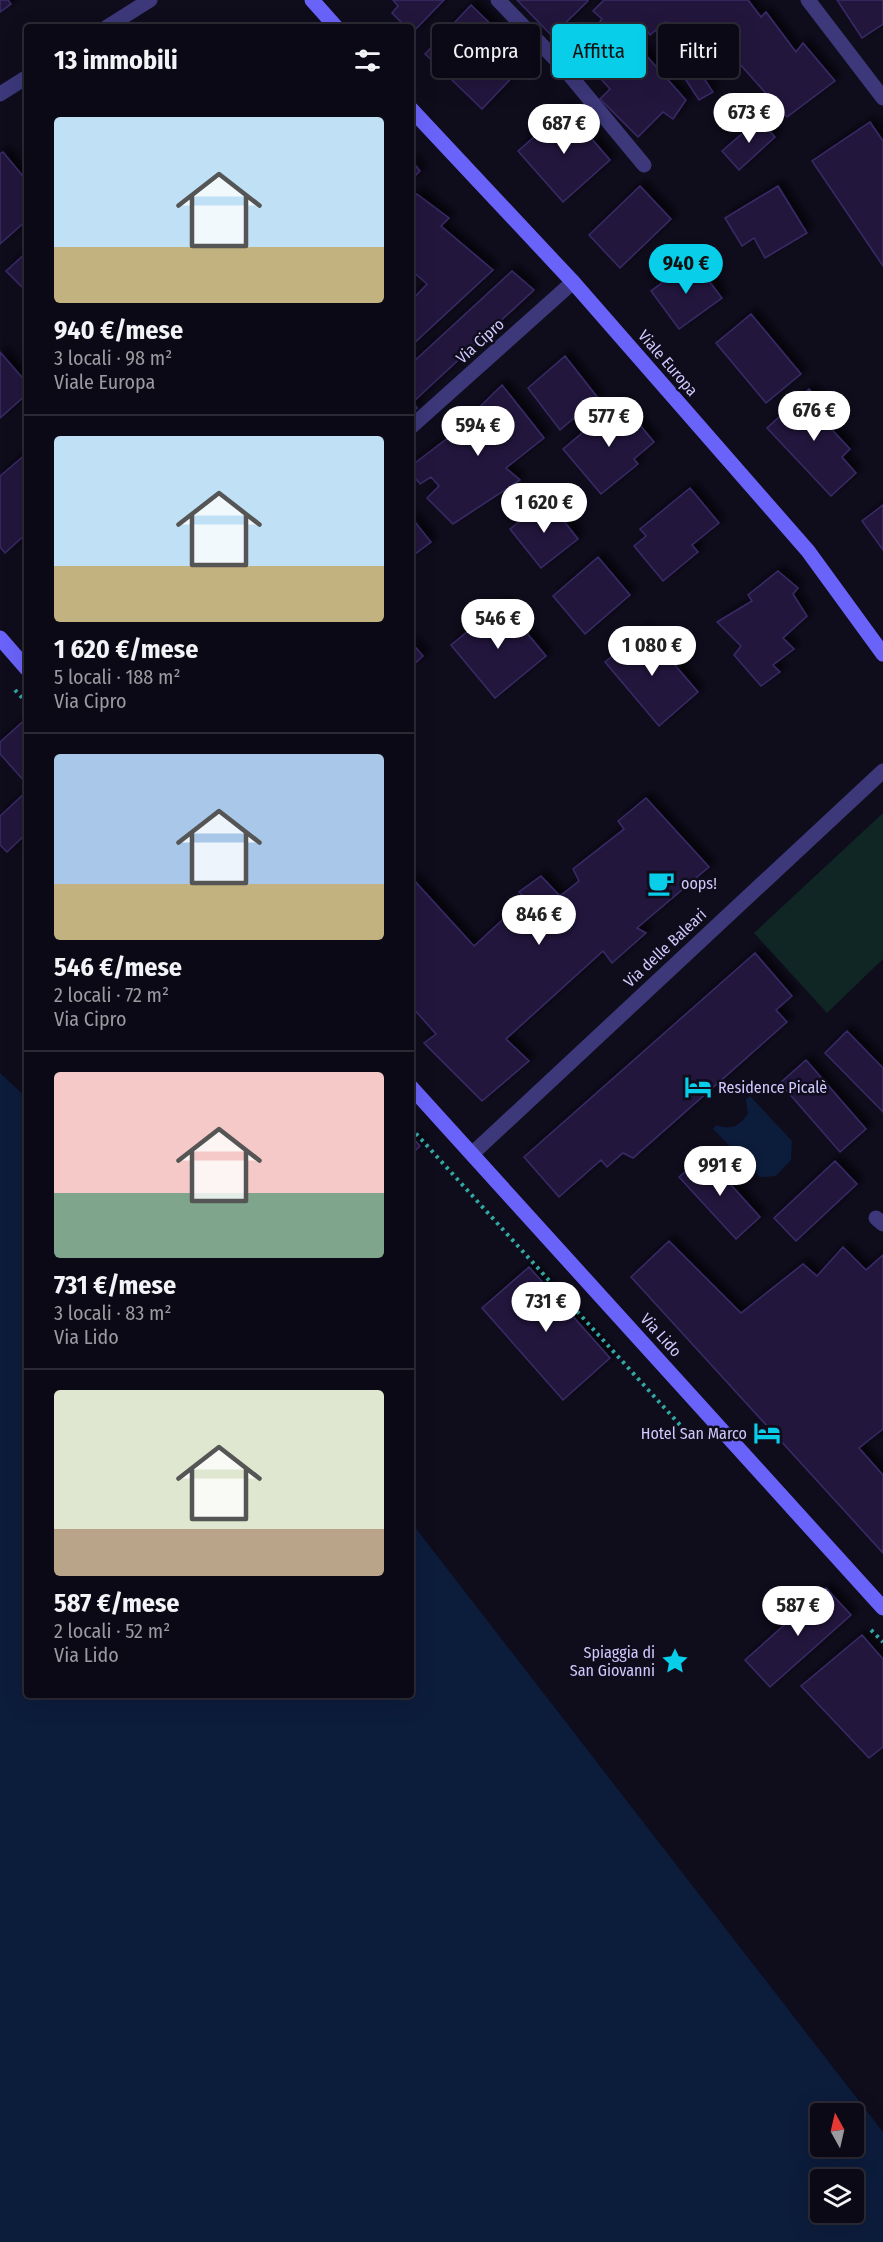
<!DOCTYPE html>
<html lang="it">
<meta charset="utf-8">
<style>
:root{--surface:#0b0915;--page:#191722;--text:#f1f3f6;--muted:#9a9aa0;--line:#2b2a34;--accent:#08ceea}
body{margin:0;font-family:"Fira Sans Condensed",sans-serif;background:var(--page);color:var(--text);height:100vh;display:flex;flex-direction:column;font-size:22px;white-space:nowrap}
*{box-sizing:border-box;margin:0}
p{font-size:20px;color:var(--muted)}
.icon{flex:none;width:33px;height:33px;fill:none;stroke:currentColor;stroke-width:2;stroke-linecap:round;stroke-linejoin:round}
.map{position:relative;flex:1;overflow:hidden}
.sheet{position:absolute;left:24px;top:24px;width:390px;height:1674px;display:flex;flex-direction:column;background:var(--surface);border-radius:6px;box-shadow:0 6px 24px #0002,0 0 0 2px var(--line)}
.sheet>*{flex:none}
.hud{position:absolute;left:432px;top:24px;width:360px;height:54px;display:flex;gap:12px}
.needle{width:39px;rotate:352deg}
.tools{position:absolute;left:810px;top:2103px;display:grid;gap:12px}
.tools a{display:grid;place-items:center;width:54px;height:54px;border-radius:6px;background:var(--surface);box-shadow:0 6px 24px #0002,0 0 0 2px var(--line);font-size:30px}
.price{position:absolute;translate:-50% -51px;padding:0 14px;border-radius:21px;background:#fff;color:#222;font-size:20px;line-height:39px;filter:drop-shadow(0 2px 3px #0008)}
.price::after{content:'';position:absolute;left:50%;top:36px;width:18px;height:14px;margin-left:-9px;background:inherit;clip-path:polygon(0 0,100% 0,50% 100%)}
.price.active{background:var(--accent);color:#111}
ul{padding:0;list-style:none}
li{display:grid;align-content:center;gap:12px;height:318px;padding:0 30px}
li+li{border-top:2px solid var(--line)}
li span{display:grid;place-items:center;height:186px;border-radius:6px;color:#555}
li>.icon{margin-inline-start:auto}
span .icon{width:108px;height:108px;fill:#fffc;stroke-width:1}
li b{font-size:26px}
h2{display:flex;justify-content:space-between;align-items:center;height:72px;padding:0 30px;font-size:26px}
.pill{padding:0 21px;border-radius:6px;background:var(--surface);box-shadow:0 6px 24px #0002,0 0 0 2px var(--line);font-size:21px;line-height:54px}
.pill.active{background:var(--accent);color:#111}
.map>svg:first-child{display:block}
.green{fill:#0f2625}
.water{fill:#0c1c3b;fill-rule:evenodd}
.building{fill:#21193c;stroke:#392b67;stroke-width:1.5;filter:url(#shadow)}
.lines{fill:none;stroke-linecap:round;stroke-linejoin:round}
.path{stroke:#31a9a4;stroke-width:4;stroke-dasharray:3 4.5;stroke-linecap:butt}
.street{stroke:#3c387a;stroke-width:15}
.secondary{stroke:#6a63fa;stroke-width:15}
.labels{text-anchor:middle;dominant-baseline:central;stroke-width:5;stroke-linejoin:round;paint-order:stroke}
.street-label{font-size:16px;fill:#d0c9fd;stroke:#0f0c1c}
.poi-label{font-size:16px;fill:#d0c9fd;stroke:#0f0c1c;text-anchor:start}
</style>
<div class="map">
<svg width="883" height="2242" viewBox="0 0 883 2242">
<defs>
<filter id="shadow"><feDropShadow dx="5.5" dy="-5.5" stdDeviation="3" flood-color="#0009"/></filter>
</defs>
<rect width="100%" height="100%" fill="#0f0c1c"/>
<!-- green -->
<path class="green" d="M883 813V959L827 1013 754 933Z"/>
<!-- water -->
<path class="water" d="M0 1073 27 1098V1695H411V1522L883 2132V2242H0ZM820 2114H854V2146H820ZM820 2180H854V2212H820Z
M750 1096 792 1141 791 1160 776 1176 760 1177 713 1129 716 1125C732 1130 738 1127 748 1114L746 1099Z"/>
<!-- building -->
<path class="building" d="M0 0H8L11 4 0 12Z
M393 0H444L412 33 411 27H406L392 13 398 6Z
M517 0H586L588 1 552 36Z
M604 0H748L761 17 766 12 796 52 803 43 835 81 787 117 738 62 719 71 692 33 678 42 666 22 650 35 642 24 627 34 686 100 673 119 663 112 638 137 600 99 610 89 583 59 602 45 592 32 602 19 593 11Z
M837 0H883V24L862 38Z
M471 5 502 35 495 43 521 68 482 109 425 54Z
M697 68 713 92 699 100 684 77Z
M566 109 610 160 563 202 518 151Z
M759 119 775 137 739 170 722 151Z
M870 122 883 141V266L812 161Z
M3 152 27 181V220L0 244V154Z
M411 160 420 171 411 180Z
M640 186 671 219 620 268 589 235Z
M778 186 807 233 765 258 754 238 742 246 725 218Z
M417 194 449 218 441 226 493 270 411 346V301L427 284 411 270V199Z
M27 252V292L6 271Z
M693 260 722 298 679 329 651 291Z
M512 271 534 290 413 402 417 408 411 413V364Z
M751 314 801 374 766 403 716 343Z
M0 352 27 383V394L0 418Z
M565 356 598 398 560 430 528 388Z
M502 385 544 438 506 468 520 480 453 524 427 498 439 486 431 477 420 484 411 473V466L449 437Z
M809 389 832 414 824 421 850 449 842 457 856 473 831 496 767 428Z
M620 401 654 442 634 459 638 464 601 494 563 449Z
M27 453V533L5 553 0 547V476Z
M690 488 719 523 692 545 698 552 663 581 634 546 646 536 640 529Z
M547 500 578 539 541 568 510 529Z
M883 505V550L862 521Z
M411 517 431 542 411 557Z
M598 557 630 595 585 634 553 596Z
M778 571 798 588 793 594 807 616 783 638 794 649 773 665 780 672 761 686 734 655 741 646 717 622 752 601 748 595Z
M502 603 546 656 495 698 451 645Z
M644 629 698 692 659 726 605 662Z
M411 642 423 656 411 667Z
M27 718V784L0 754V742Z
M27 791V833L7 852 0 845V816Z
M646 798 709 867 637 928 646 933 612 963 603 951 506 1039 529 1061 482 1101 424 1043 436 1034 411 1006V877L474 946 525 899 519 892 541 876 560 896 579 881 573 869 624 829 618 821Z
M755 953 792 996 776 1010 787 1022 633 1158 623 1153 607 1167 601 1160 559 1197 524 1157Z
M847 1031 883 1068V1112L825 1053Z
M806 1060 866 1129 840 1152 780 1083Z
M411 1136 420 1146 411 1155Z
M704 1155 760 1217 736 1239 679 1177Z
M835 1161 857 1184 796 1241 774 1218Z
M669 1241 741 1313 803 1264 817 1276 843 1247 866 1270 883 1255V1429L859 1448 883 1475V1553L631 1277Z
M529 1267 610 1358 563 1400 482 1308Z
M826 1588 851 1615 770 1687 745 1660Z
M862 1635 883 1659V1747L869 1758 801 1686Z"/>
<g class="lines">
<!-- path -->
<path class="path" d="M15 690 27 703
M411 1128 690 1436
M871 1630 883 1642"/>
<!-- street -->
<path class="street" d="M498 0 563 67 644 165
M808 0 883 98
M107 27 150 0
M0 94 27 77
M411 427 573 282
M473 1153 883 771
M876 1218 883 1224"/>
<!-- secondary -->
<path class="secondary" d="M312 0 336 27
M411 109 573 282 808 551 883 654
M0 638 27 669
M411 1087 883 1608"/>
</g>
<!-- icons -->
<defs>
<symbol id="cafe-bare" viewBox="-9 -9 18 18"><path d="M-5.5-4.5H6V0H3Q3 3.5 0 3.5H-2.5Q-5.5 3.5-5.5 0ZM3-3.2v2h1.7v-2ZM-6 4.5H4V6H-6Z" fill="#08ceea" stroke="#0f0c1c" stroke-width="2.5" paint-order="stroke"/></symbol>
<symbol id="hotel-bare" viewBox="-9 -9 18 18"><path d="M-6-4.5h1.5V1H6V5H4.5V3h-9V5H-6ZM-4 0a1.8 1.8 0 1 1 3.6 0ZM.5 0V-2.5h3Q6-2.5 6 0Z" fill="#08ceea" stroke="#0f0c1c" stroke-width="2.5" paint-order="stroke"/></symbol>
<symbol id="sight-bare" viewBox="-9 -9 18 18"><path d="M0-6L1.8-2.2L6-1.7L2.9 1.2L3.7 5.4L0 3.3L-3.7 5.4L-2.9 1.2L-6-1.7L-1.8-2.2Z" fill="#08ceea" stroke="#0f0c1c" stroke-width="2.5" paint-order="stroke"/></symbol>
</defs>
<g fill-rule="evenodd">
<use href="#cafe-bare" x="642" y="864" width="38" height="38"/>
<use href="#hotel-bare" x="679" y="1068" width="38" height="38"/>
<use href="#hotel-bare" x="748" y="1414" width="38" height="38"/>
<use href="#sight-bare" x="656" y="1642" width="38" height="38"/>
</g>
<g class="labels">
<!-- street labels -->
<g class="street-label">
<text transform="translate(480 341) rotate(-42)">Via Cipro</text>
<text transform="translate(668 363) rotate(49)">Viale Europa</text>
<text transform="translate(665 948) rotate(-43)">Via delle Baleari</text>
<text transform="translate(661 1335) rotate(48)">Via Lido</text>
</g>
<!-- poi labels -->
<g class="poi-label">
<text x="681" y="883">oops!</text>
<text x="718" y="1087">Residence Picalè</text>
<text x="747" y="1433" text-anchor="end">Hotel San Marco</text>
<text x="655" y="1652" text-anchor="end">Spiaggia di<tspan x="655" dy="18">San Giovanni</tspan></text>
</g>
</g>
</svg>
<div class="tools">
<a><svg class="needle" viewBox="-14 -14 28 28"><path d="M0-13l5 13h-10z" fill="#e53935"/><path d="M0 13l5-13h-10z" fill="#9a9aa0"/></svg></a>
<a><svg class="icon" aria-label="layers" viewBox="0 0 24 24"><path d="M12 4l9 5-9 5-9-5zM3 14l9 5 9-5"/></svg></a>
</div>
<b class="price" style="left:749px;top:144px">673 €</b>
<b class="price" style="left:564px;top:155px">687 €</b>
<b class="price active" style="left:686px;top:295px">940 €</b>
<b class="price" style="left:814px;top:442px">676 €</b>
<b class="price" style="left:609px;top:448px">577 €</b>
<b class="price" style="left:478px;top:457px">594 €</b>
<b class="price" style="left:544px;top:534px">1 620 €</b>
<b class="price" style="left:498px;top:650px">546 €</b>
<b class="price" style="left:652px;top:677px">1 080 €</b>
<b class="price" style="left:539px;top:946px">846 €</b>
<b class="price" style="left:720px;top:1197px">991 €</b>
<b class="price" style="left:546px;top:1333px">731 €</b>
<b class="price" style="left:798px;top:1637px">587 €</b>
<div class="hud">
<a class="pill">Compra</a>
<a class="pill active">Affitta</a>
<a class="pill">Filtri</a>
</div>
<section class="sheet">
<h2>13 immobili<svg class="icon" aria-label="filters" viewBox="0 0 24 24"><path d="M4 7h16M4 17h16"/><circle cx="9" cy="7" r="2"/><circle cx="15" cy="17" r="2"/></svg></h2>
<ul>
<li><span style="background:linear-gradient(#bfe0f5 70%,#c2b280 0)"><svg class="icon" aria-label="home" viewBox="0 0 24 24"><path d="M3 11l9-7 9 7M6 9v11h12V9"/></svg></span><div><b>940 €/mese</b><p>3 locali · 98 m²</p><p>Viale Europa</p></div></li>
<li><span style="background:linear-gradient(#bfe0f5 70%,#c2b280 0)"><svg class="icon" aria-label="home" viewBox="0 0 24 24"><path d="M3 11l9-7 9 7M6 9v11h12V9"/></svg></span><div><b>1 620 €/mese</b><p>5 locali · 188 m²</p><p>Via Cipro</p></div></li>
<li><span style="background:linear-gradient(#a9c7e8 70%,#c2b280 0)"><svg class="icon" aria-label="home" viewBox="0 0 24 24"><path d="M3 11l9-7 9 7M6 9v11h12V9"/></svg></span><div><b>546 €/mese</b><p>2 locali · 72 m²</p><p>Via Cipro</p></div></li>
<li><span style="background:linear-gradient(#f6c9c9 65%,#7fa58c 0)"><svg class="icon" aria-label="home" viewBox="0 0 24 24"><path d="M3 11l9-7 9 7M6 9v11h12V9"/></svg></span><div><b>731 €/mese</b><p>3 locali · 83 m²</p><p>Via Lido</p></div></li>
<li><span style="background:linear-gradient(#dfe7d0 75%,#b9a48a 0)"><svg class="icon" aria-label="home" viewBox="0 0 24 24"><path d="M3 11l9-7 9 7M6 9v11h12V9"/></svg></span><div><b>587 €/mese</b><p>2 locali · 52 m²</p><p>Via Lido</p></div></li>
</ul>
</section>
</div>
